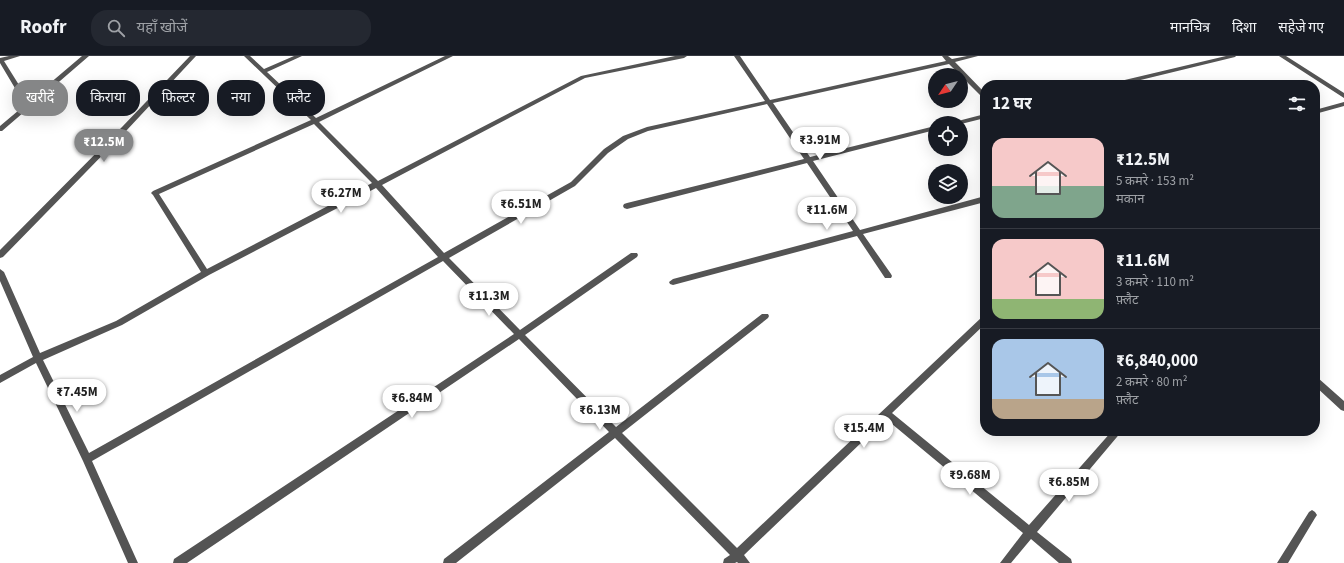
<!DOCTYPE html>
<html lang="hi">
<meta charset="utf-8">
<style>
:root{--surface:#171b24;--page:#242831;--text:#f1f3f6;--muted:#9ea1a6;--line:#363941;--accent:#858687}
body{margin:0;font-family:"Source Sans 3","Noto Sans Devanagari",sans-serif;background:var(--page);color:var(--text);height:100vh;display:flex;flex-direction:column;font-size:15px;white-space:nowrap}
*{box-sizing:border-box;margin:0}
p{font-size:13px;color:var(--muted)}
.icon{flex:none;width:22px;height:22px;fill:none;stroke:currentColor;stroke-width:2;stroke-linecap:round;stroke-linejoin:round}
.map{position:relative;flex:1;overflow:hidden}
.side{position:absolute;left:980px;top:24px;width:340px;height:356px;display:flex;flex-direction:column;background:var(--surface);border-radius:16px;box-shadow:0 4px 16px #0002}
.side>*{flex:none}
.top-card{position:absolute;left:12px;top:24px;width:380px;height:36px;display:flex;gap:8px}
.needle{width:26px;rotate:235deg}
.tools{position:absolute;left:928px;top:12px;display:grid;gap:8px}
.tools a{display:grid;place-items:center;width:40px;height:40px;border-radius:50%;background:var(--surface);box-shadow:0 4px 16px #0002;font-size:20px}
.price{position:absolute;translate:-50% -34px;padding:0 9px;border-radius:14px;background:#fff;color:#222;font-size:13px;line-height:26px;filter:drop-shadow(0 1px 2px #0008)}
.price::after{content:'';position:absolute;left:50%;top:24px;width:12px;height:9px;margin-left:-6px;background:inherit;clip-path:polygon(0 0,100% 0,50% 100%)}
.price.selected{background:var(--accent);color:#fff}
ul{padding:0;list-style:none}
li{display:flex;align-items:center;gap:12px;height:100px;padding:0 12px}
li+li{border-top:1px solid var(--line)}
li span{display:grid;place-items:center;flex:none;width:112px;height:80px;border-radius:12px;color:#555}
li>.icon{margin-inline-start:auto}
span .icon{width:48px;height:48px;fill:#fffc;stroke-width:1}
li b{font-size:17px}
h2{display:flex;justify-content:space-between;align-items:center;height:48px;padding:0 12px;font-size:17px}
.pill{padding:0 14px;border-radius:16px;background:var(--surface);box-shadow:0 4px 16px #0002;font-size:14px;line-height:36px}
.pill.selected{background:var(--accent);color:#fff}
header{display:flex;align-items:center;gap:24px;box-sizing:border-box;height:56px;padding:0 20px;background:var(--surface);border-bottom:1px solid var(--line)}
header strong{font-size:19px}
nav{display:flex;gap:22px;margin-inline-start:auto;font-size:14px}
.search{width:280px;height:36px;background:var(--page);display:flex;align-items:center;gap:10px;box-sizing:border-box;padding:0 14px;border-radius:16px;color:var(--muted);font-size:15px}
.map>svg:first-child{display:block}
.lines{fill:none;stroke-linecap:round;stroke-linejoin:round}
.minor{fill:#545454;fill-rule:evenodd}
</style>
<header>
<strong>Roofr</strong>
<div class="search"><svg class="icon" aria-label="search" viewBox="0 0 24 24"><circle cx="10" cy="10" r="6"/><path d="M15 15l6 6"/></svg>यहाँ खोजें</div>
<nav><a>मानचित्र</a><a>दिशा</a><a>सहेजे गए</a></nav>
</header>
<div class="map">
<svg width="1344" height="507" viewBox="0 0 1344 507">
<rect width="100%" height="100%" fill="#fff"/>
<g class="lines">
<!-- minor -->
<path class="minor" d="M9 0H20L4 5 29 45 82 0H89L2 75H0V70L25 49 0 7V2Z
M190 0H196L126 75 3 201 0 202V194L122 71Z
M244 0H250L264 13 294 0H302L267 16 316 62 445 0H453L319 66 378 125 581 20 675 0H687L684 2 585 22 382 129 444 197 571 126 604 93 623 80 647 71 765 45 734 0H740L770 44 946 5 942 0H948L952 3 967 0H978L955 6 985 37V43L983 42 949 8 773 47 810 101 935 70V74L813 105 860 174 985 140V146L863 178 891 218 892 220 891 222H885L857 180 673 229 670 228 669 226 673 223 853 175 807 107 627 153 624 152 623 150 624 148 627 147 804 103 767 48 648 75 628 83 608 97 575 130 449 202 520 274 631 197H637L638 199 637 201 525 279 616 371 762 258H768L769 260 768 262 622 377 737 492 982 261 985 260V268L892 357 1029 469 1112 375H1122L1037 476 1071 503 1072 507H1059L1031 483 1011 507H1000L1023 477 886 363 744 499 750 507H738L737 506 735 507H723L724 503 730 499 615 382 456 507H443L444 503 609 376 519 283 187 507H173L174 503 514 278 443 205 92 405 138 507H128L83 405 36 307 0 327V319L33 301 0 225V213L4 216 40 297 116 265 201 216 153 139 151 137 153 135 311 64ZM314 68 372 127 207 213 159 138ZM376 132 438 201 89 397 43 304 122 269 209 219Z
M1226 0H1236L1235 1 1120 29H1109L1112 27Z
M1279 0H1286L1344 37V42Z
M1344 46V50L1315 58V54Z
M985 58V62L961 68 953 67 954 66Z
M1315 321 1318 322 1344 345V355L1341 354 1315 330Z
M1312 454 1315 456 1317 459 1315 462 1288 507H1277L1309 456Z"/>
</g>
</svg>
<div class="tools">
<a><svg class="needle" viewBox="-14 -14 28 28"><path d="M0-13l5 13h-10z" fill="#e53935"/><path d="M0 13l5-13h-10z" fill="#9ea1a6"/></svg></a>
<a><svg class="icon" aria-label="locate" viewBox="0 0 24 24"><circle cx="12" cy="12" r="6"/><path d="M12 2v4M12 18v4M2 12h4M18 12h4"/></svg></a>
<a><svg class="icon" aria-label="layers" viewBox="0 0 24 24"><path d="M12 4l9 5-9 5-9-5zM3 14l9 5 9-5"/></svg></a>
</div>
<b class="price" style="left:820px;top:105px">₹3.91M</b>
<b class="price selected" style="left:104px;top:107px">₹12.5M</b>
<b class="price" style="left:341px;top:158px">₹6.27M</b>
<b class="price" style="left:521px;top:169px">₹6.51M</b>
<b class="price" style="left:827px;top:175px">₹11.6M</b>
<b class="price" style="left:489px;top:261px">₹11.3M</b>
<b class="price" style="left:77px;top:357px">₹7.45M</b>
<b class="price" style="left:412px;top:363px">₹6.84M</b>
<b class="price" style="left:600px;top:375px">₹6.13M</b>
<b class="price" style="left:864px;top:393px">₹15.4M</b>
<b class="price" style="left:970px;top:440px">₹9.68M</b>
<b class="price" style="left:1069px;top:447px">₹6.85M</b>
<div class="top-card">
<a class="pill selected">खरीदें</a>
<a class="pill">किराया</a>
<a class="pill">फ़िल्टर</a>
<a class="pill">नया</a>
<a class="pill">फ़्लैट</a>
</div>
<section class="side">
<h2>12 घर<svg class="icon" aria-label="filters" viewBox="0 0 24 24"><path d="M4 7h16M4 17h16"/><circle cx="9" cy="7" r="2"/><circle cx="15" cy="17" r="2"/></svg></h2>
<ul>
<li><span style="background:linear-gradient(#f6c9c9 60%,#7fa58c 0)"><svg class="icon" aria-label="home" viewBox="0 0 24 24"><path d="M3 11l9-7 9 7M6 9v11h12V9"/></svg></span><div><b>₹12.5M</b><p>5 कमरे · 153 m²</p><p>मकान</p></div></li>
<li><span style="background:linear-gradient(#f6c9c9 75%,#8fb573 0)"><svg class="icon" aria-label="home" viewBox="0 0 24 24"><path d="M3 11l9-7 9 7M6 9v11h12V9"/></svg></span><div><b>₹11.6M</b><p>3 कमरे · 110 m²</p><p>फ़्लैट</p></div></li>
<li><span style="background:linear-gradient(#a9c7e8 75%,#b9a48a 0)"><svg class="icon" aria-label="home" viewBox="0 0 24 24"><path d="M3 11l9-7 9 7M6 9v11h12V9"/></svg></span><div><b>₹6,840,000</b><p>2 कमरे · 80 m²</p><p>फ़्लैट</p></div></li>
</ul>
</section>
</div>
